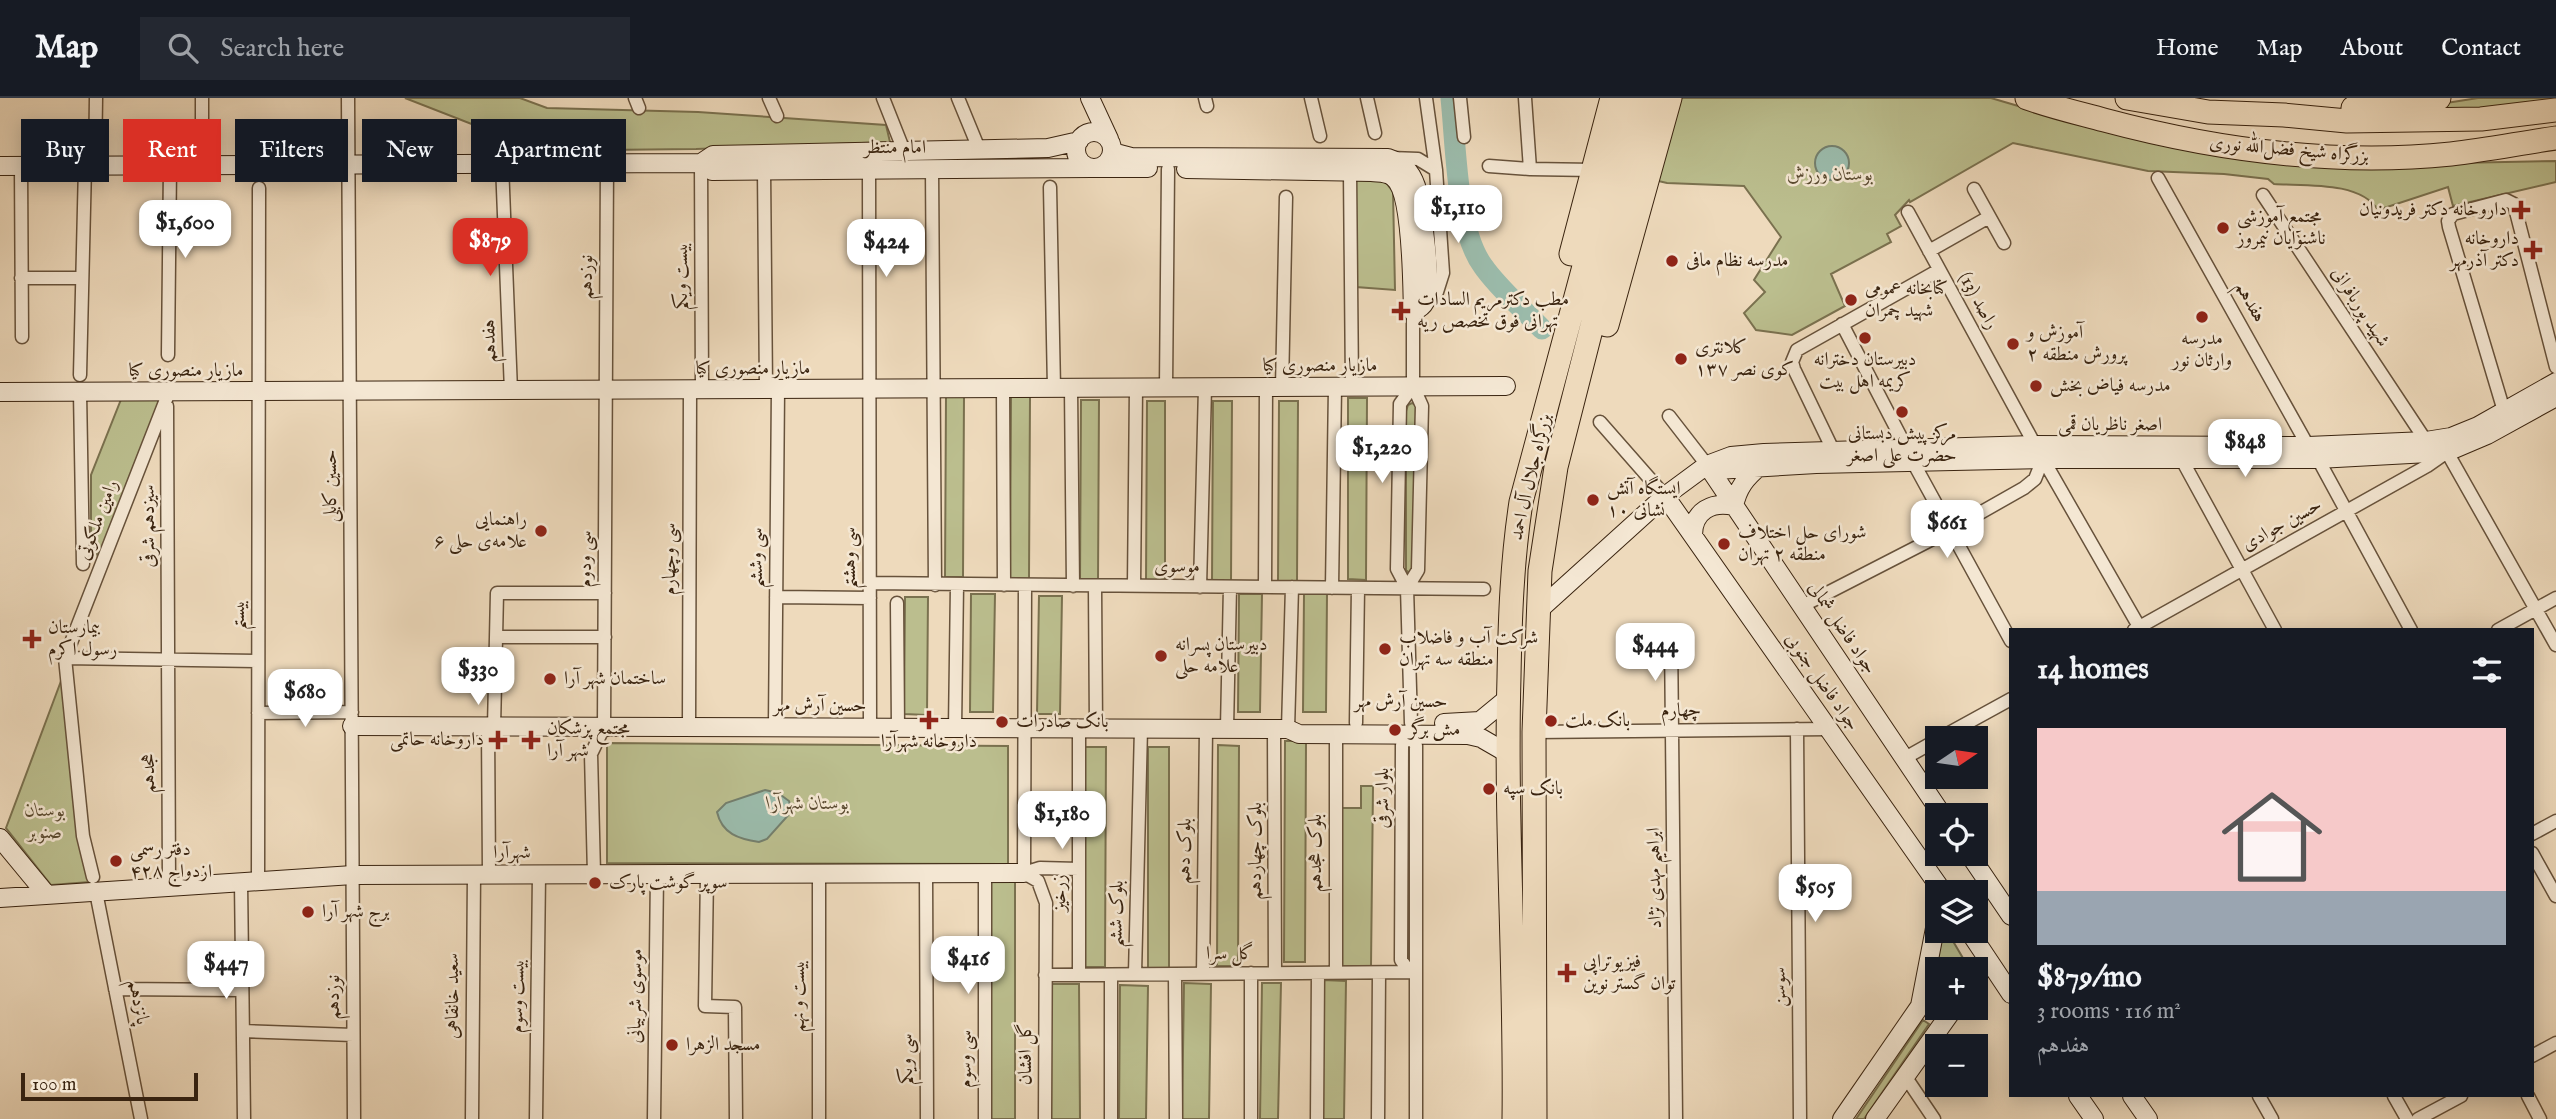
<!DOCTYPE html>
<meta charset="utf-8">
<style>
:root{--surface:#171b24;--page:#242831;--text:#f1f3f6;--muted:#9ea1a6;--line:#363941;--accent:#d93025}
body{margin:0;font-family:"IM FELL English",Amiri,serif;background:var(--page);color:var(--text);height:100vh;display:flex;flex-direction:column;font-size:26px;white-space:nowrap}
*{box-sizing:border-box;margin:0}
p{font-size:23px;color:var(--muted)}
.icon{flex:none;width:38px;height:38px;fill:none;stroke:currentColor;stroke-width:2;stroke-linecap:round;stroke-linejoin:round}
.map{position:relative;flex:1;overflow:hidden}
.drawer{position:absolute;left:2009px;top:530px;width:525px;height:469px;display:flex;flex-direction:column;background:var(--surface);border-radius:0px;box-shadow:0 4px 18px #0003}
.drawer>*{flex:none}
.banner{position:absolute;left:21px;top:21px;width:665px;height:63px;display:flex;gap:14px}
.needle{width:46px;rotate:77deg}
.tools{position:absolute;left:1925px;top:628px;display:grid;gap:14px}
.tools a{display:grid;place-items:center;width:63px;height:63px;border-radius:0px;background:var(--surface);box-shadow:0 4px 18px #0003;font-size:35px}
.scale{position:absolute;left:21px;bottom:18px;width:177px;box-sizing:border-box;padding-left:7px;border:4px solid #3a2410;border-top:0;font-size:19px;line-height:24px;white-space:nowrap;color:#3a2410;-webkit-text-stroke:5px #f4e7d3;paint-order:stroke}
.price{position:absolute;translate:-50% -60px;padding:0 16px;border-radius:14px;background:#fff;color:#222;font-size:23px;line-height:46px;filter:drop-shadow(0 2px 4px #0008)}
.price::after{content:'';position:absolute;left:50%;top:42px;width:21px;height:16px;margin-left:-10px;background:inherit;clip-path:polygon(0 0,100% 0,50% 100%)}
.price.current{background:var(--accent);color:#fff}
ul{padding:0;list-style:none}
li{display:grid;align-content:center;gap:14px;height:371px;padding:0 28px}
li+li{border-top:2px solid var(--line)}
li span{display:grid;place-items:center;height:217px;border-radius:0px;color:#555}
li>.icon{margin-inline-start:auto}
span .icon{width:126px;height:126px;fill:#fffc;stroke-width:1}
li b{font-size:30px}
h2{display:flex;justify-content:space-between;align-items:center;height:84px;padding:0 28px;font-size:30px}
.tag{padding:0 24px;border-radius:0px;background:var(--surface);box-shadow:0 4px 18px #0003;font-size:24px;line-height:63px}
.tag.current{background:var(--accent);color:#fff}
header{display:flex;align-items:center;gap:42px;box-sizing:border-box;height:98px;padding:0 35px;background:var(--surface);border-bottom:2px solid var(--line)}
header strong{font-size:33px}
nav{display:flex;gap:38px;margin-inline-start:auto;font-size:24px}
.search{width:490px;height:63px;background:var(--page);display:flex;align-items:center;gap:18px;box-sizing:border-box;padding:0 24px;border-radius:0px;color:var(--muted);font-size:26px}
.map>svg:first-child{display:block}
.green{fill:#bbbe8e;stroke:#7a714f;stroke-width:2}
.water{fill:#9bbbab;stroke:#747f6d;stroke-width:2}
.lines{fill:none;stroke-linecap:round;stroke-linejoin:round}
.river{stroke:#9bbbab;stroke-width:21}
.street-casing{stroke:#67523b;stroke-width:15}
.secondary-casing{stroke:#3a2410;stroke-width:20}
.highway-casing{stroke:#3a2410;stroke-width:25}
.street{stroke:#f4e7d3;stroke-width:12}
.secondary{stroke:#f4e7d3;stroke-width:18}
.highway{stroke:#eedabc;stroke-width:23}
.poi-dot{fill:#8f2418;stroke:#f4e7d3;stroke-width:2.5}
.labels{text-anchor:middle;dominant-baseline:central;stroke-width:5;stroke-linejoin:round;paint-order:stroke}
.street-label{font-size:19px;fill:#3a2410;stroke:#f4e7d3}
.park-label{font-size:19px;font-style:italic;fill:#5a4a30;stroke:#f4e7d3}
.poi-label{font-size:19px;fill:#3a2410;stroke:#f4e7d3;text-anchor:start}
</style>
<header>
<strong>Map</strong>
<div class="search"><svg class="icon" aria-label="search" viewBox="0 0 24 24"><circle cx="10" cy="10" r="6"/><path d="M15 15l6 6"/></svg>Search here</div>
<nav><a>Home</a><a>Map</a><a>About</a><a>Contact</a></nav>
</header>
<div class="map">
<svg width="2556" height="1021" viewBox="0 0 2556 1021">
<rect width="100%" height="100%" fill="#eedabc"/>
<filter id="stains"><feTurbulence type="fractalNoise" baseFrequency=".00286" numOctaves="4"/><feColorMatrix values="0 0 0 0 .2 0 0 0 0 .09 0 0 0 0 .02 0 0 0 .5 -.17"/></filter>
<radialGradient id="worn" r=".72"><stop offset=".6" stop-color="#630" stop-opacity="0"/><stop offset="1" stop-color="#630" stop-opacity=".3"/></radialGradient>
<!-- green -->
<path class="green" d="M405 0H520L547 10 698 14 886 27 890 44 696 51 507 53 505 39Z
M1675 0H1991L2042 15 2406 66 2556 63V84L2453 108 2448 89 2378 112C2360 83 2305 88 2274 86L2268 81 2224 76 2148 73 2013 45 1910 104 1909 102 1895 117 1901 128 1887 136 1891 144 1831 176 1845 208 1792 237 1756 232 1744 215 1765 194 1754 182 1781 139 1744 88 1667 85 1654 82Z
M2478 0H2556V3L2509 12H2402Z
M1355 81 1384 82 1393 94 1395 192 1356 189Z
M946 298H964L963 479H945Z
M122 299 162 301 99 461 91 442V377Z
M1011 299H1030L1029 481 1010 480Z
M1348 300H1367L1366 482 1348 481Z
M1081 302H1099L1098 483H1080Z
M1147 303H1165V484H1146Z
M1213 303H1232L1231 485H1212Z
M1279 303H1298L1297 484H1278Z
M1412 305 1416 307 1415 470 1410 476 1406 472V313L1408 307Z
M971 496H995L993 614H970Z
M1239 496H1262L1260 614H1238Z
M1304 496H1327L1326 614H1303Z
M1039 498H1062L1060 616H1037Z
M905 499H928L927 617 904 616Z
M64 575 79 738 90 784 51 787 6 730Z
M1285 643H1306L1305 864H1284Z
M607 645 1008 648V766L607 765Z
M1218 647 1239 648 1238 868H1217Z
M1085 649H1106L1105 869H1084Z
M1148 649H1169V870H1148Z
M1361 688H1373L1371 868H1340L1342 710H1361Z
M991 782H1015V1021H991Z
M1938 833H1947L1967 867 1966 871 1937 872V908L1933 913 1930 912Z
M1323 882 1346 883 1344 1021H1322Z
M1184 885 1211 886 1209 1021H1182Z
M1262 885H1281L1278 1021H1260Z
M1048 886H1079L1080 1021H1049Z
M1120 887 1148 888 1146 1021H1119Z
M1923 922 1929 926 1864 1021H1856Z"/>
<!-- water -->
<path class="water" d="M1815 65a17 17 0 1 1 34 0a17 17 0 1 1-34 0Z
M765 692 778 695 789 703 792 713 767 741 759 744C739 741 722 736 717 714L726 705Z"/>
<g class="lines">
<!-- river -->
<path class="river" d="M1451 0C1456 46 1456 132 1483 168 1499 191 1523 211 1542 231"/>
<defs>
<path id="street" d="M348 0 354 1021
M635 0 639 10
M769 0 777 18
M883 0 904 53
M958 0 979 51
M1205 0 1207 8
M1311 0 1320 38
M1367 0 1375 35
M1460 0 1464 39
M1525 0 1530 71
M202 51V0
M1391 60 1418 61 1436 72
M701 65 702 292
M502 66 511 293
M21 68 22 239
M95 68 96 0
M1489 68 1530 71 1594 72
M932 71 935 487
M764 72 766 292
M869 72 870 630
M1350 74 1352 289
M2158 80 2308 348
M1050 89 1054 290
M1974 91 2004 145
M2263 97 2426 343
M1908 114 2035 347
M1929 153 1989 119
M21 180H82
M1426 203 1437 194 1443 175 1436 72 1426 0
M1842 226 1907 351
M168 257 170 68
M80 277 85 68
M1282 289 1286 99
M1003 290 1004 487
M1071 290 1073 488
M1166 290 1168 71
M80 294 83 466
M167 308 169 789
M2504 313 2449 129 2448 123 2453 116 2506 102 2514 106 2556 269
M1669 318 1707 367
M1600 324 1665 398
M1833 352 1794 271 1792 264 1797 252 1939 172
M2043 361 2141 532
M2318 361 2411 532
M2182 362 2275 532
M1913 364 2011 543
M870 485 1484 491
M1095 488 1096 630
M1134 488 1136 290
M1200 489 1205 289
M1265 489 1266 289
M1332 490 1335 289
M1407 490 1418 472 1422 308 1413 288V214
M776 499 870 500
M897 505 898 630
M1802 508 1950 432 2024 390 2035 381 2043 361
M2134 532 2427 368 2447 354 2556 547
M2498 532 2556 500
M1671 538 1676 1021
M496 539H605
M65 560 258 563
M258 615 352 614
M1356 625 1358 490
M1411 625 1407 490 1397 471 1400 306 1413 288
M488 629 489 776
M494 629 497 495H605
M689 629 690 292
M775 629 778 291
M955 630 957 487
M1227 630 1230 489
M1274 631 1275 875
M1288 631 1292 489
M1797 631 1800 1021
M1534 634 1829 631
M1411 635 1416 648V1021
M1411 635 1402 647 1401 862 1406 869 1415 874
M1336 636V875
M1940 640 2011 601
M1905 660 1937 642
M2532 736 2556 723
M2532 755 2556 798
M819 775V1021
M926 775 927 1021
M985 775V1021
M1024 775 1025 487
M1024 775 1038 783 1046 805 1045 1021
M1024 775 1040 770 1079 771
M594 776 591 656 604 629 607 65
M707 776 705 908 735 909 736 1021
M93 779 83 738 65 560 167 299
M258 783 259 90
M241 784 244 1021
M96 794 141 1021
M1251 875V1021
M1135 876 1141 630
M1175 876 1176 1021
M1203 876 1206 631
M1045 877 1415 874
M1079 877V630
M1111 877V1021
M115 891 242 892
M243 933 353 937
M2532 958 2556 945
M1905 978 1934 1021
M2259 998 2272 1021
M2394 998 2407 1021
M2528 998 2540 1021
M472 1021 474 776
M536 1021 539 776
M654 1021 657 776
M1317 1021 1318 875
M1378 1021 1379 875
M2418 1021 2461 998"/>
<path id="secondary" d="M1090 0 1109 41
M1076 52a18 18 0 1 1 36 0a18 18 0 1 1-36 0Z
M1112 54 1131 59 1388 60C1403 65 1411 73 1416 88 1421 108 1434 187 1425 204 1423 208 1417 212 1413 214
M701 65 712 73 1092 70
M0 68 701 65 713 57 1048 50 1079 43
M1099 70H1148
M1186 71 1372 74C1379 75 1387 74 1393 79 1413 94 1412 189 1413 214
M0 294 1506 288
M1707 367 1943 718
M1716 372 1816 366 2043 361H2318L2447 354 2487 337 2556 299
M1665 398 1943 794
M1693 437C1693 413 1712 403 1734 408 1738 389 1746 380 1760 368
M1539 512 1665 398 1707 367 1731 358 1764 355 2035 347 2308 348 2426 343 2451 339 2478 328 2556 284
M1444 625 1480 623 1508 600
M352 628 1288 631 1299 636 1468 637 1481 640 1507 655
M0 740 47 797
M1969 756 2011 818
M0 800 353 777 1024 775
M1969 833 2011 896
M1976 880 1988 862
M2078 998 2094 1021
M2132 998 2148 1021
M1842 1021 1920 908 1937 820
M1875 1021 1954 910"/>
<path id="highway" d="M2027 0C2052 9 2078 15 2104 22 2216 52 2334 68 2451 56 2486 52 2521 45 2556 40
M2127 0 2208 14 2284 17 2347 23 2481 21 2556 12
M2353 10 2439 0
M1571 156 1612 0
M1607 227 1670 0
M1514 1021C1516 874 1505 727 1509 579 1510 520 1512 463 1521 404L1629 0
M1535 1021 1534 634 1540 473 1556 369 1650 0"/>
</defs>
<!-- street casing -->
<use href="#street" class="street-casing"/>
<!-- secondary casing -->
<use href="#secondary" class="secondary-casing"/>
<!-- highway casing -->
<use href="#highway" class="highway-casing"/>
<!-- street -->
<use href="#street" class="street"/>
<!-- secondary -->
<use href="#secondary" class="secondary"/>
<!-- highway -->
<use href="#highway" class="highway"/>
</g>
<!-- markers -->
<g class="poi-dot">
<path d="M2517.5 101.5h7v7h7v7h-7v7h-7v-7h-7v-7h7z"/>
<circle cx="2223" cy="130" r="7"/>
<path d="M2529.5 141.5h7v7h7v7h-7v7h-7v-7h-7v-7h7z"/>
<circle cx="1672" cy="163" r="7"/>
<circle cx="1851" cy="202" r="7"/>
<path d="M1397.5 202.5h7v7h7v7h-7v7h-7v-7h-7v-7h7z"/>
<circle cx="2202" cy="219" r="7"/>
<circle cx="1865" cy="240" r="7"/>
<circle cx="2013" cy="246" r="7"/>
<circle cx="1681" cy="261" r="7"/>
<circle cx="2036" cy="288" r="7"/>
<circle cx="1902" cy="314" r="7"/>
<circle cx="1593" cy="402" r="7"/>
<circle cx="541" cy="433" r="7"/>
<circle cx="1724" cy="446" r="7"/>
<path d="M28.5 530.5h7v7h7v7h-7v7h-7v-7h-7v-7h7z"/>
<circle cx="1385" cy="551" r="7"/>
<circle cx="1161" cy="558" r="7"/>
<circle cx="550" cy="581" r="7"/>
<path d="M925.5 611.5h7v7h7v7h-7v7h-7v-7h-7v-7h7z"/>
<circle cx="1551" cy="623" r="7"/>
<circle cx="1002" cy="624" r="7"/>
<circle cx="1395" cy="632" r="7"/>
<path d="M494.5 631.5h7v7h7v7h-7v7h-7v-7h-7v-7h7z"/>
<path d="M527.5 631.5h7v7h7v7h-7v7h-7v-7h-7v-7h7z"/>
<circle cx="1489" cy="691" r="7"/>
<circle cx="116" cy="763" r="7"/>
<circle cx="595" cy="785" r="7"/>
<circle cx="308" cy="814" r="7"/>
<path d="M1563.5 864.5h7v7h7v7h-7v7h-7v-7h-7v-7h7z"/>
<circle cx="672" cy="947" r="7"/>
</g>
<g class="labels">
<!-- street labels -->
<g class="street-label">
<text x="895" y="50">امام منتظر</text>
<text transform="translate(2289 52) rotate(5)">بزرگراه شیخ فضل‌الله نوری</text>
<text transform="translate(682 178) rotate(-90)">بیست ویکم</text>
<text transform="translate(587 179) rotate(-90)">نوزدهم</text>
<text transform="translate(1978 203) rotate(61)">راصد (13)</text>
<text transform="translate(2250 204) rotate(61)">هفدهم</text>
<text transform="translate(2360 209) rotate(57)">شهید پوربافرانی</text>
<text transform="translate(490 243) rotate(-92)">هفدهم</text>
<text x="1320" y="268">مازیار منصوری کیا</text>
<text x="753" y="271">مازیار منصوری کیا</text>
<text x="186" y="273">مازیار منصوری کیا</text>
<text x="2110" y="327">اصغر ناظریان قمی</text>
<text transform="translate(1531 379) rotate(-77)">بزرگراه جلال آل احمد</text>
<text transform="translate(331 388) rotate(-90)">حسین کابلی</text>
<text transform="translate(98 422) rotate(-69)">رامین ملکوتی</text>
<text transform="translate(2282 427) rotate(-29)">حسین جوادی</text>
<text transform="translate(149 428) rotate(-90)">سیزدهم شرقی</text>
<text transform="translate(757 460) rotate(-90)">سی وششم</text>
<text transform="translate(850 460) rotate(-90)">سی وهشتم</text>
<text transform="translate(586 461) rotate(-90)">سی ودوم</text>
<text transform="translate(670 461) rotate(-90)">سی وچهارم</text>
<text x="1177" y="469">موسوی</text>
<text transform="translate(239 517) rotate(-90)">بیستم</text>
<text transform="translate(1842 530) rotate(56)">جواد فاضل شمالی</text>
<text transform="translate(1822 584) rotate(55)">جواد فاضل جنوبی</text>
<text x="1401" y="604">حسین آرش مهر</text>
<text x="820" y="608">حسین آرش مهر</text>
<text transform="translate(1681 613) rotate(-1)">چهارم</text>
<text transform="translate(149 675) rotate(-90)">هجدهم</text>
<text transform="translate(1383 700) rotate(-90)">بلوار شرقی</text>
<text transform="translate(1185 753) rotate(-89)">بلوک دهم</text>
<text transform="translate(1256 753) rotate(-90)">بلوک چهاردهم</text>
<text x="512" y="755">شهرآرا</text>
<text transform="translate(1316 755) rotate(-90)">بلوک هجدهم</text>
<text transform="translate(1655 780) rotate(-91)">ابراهیم مهدی نژاد</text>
<text transform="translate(1060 795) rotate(-90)">زرخیز</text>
<text transform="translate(1117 816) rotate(-89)">بلوک ششم</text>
<text x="1230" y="856">گل سرا</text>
<text transform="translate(1780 889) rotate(-90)">سوسن</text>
<text transform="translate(453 898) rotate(-90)">سعید خانقاهی</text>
<text transform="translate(518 898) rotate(-89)">بیست وسوم</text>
<text transform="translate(636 898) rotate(-89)">موسوی شربیانی</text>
<text transform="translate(799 898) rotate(-90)">بیست و نهم</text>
<text transform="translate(334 899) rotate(-90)">نوزدهم</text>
<text transform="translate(138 904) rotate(79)">پانزدهم</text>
<text transform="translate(1026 956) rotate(-90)">گل افشان</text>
<text transform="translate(907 961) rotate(-90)">سی ویکم</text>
<text transform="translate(966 961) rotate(-90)">سی وسوم</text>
</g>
<!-- park labels -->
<g class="park-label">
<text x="1830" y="77">بوستان ورزش</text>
<text x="808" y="706">بوستان شهرآرا</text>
<text x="45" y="713">بوستان<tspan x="45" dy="22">صنوبر</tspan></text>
</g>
<!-- poi labels -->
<g class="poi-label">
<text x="2507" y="112" text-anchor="end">داروخانه دکتر فریدونیان</text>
<text x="2237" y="119">مجتمع آموزشی<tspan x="2237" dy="22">ناشنوایان نیمروز</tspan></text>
<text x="2519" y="141" text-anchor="end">داروخانه<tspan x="2519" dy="22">دکتر آذرمهر</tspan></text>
<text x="1686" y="163">مدرسه نظام مافی</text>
<text x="1865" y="191">کتابخانه عمومی<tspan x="1865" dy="22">شهید چمران</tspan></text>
<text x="1417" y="202">مطب دكترمريم السادات<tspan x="1417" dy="22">تهرانی فوق تخصص ریه</tspan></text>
<text x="2027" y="235">آموزش و<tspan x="2027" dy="22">پرورش منطقه ۲</tspan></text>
<text x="2202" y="241" text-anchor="middle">مدرسه<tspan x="2202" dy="22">وارثان نور</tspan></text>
<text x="1695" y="250">کلانتری<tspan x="1695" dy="22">۱۳۷ کوی نصر</tspan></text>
<text x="1865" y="262" text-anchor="middle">دبیرستان دخترانه<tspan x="1865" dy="22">کریمه اهل بیت</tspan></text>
<text x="2050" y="288">مدرسه فیاض بخش</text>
<text x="1902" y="336" text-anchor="middle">مرکز پیش دبستانی<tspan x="1902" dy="22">حضرت علی اصغر</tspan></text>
<text x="1607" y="391">ایستگاه آتش<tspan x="1607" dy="22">نشانی ۱۰</tspan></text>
<text x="527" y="422" text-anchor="end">راهنمایی<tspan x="527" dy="22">علامه‌ی حلی ۶</tspan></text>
<text x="1738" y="435">شورای حل اختلاف<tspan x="1738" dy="22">منطقه ۲ تهران</tspan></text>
<text x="48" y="530">بیمارستان<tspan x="48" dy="22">رسول اکرم</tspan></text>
<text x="1399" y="540">شرکت آب و فاضلاب<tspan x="1399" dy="22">منطقه سه تهران</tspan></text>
<text x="1175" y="547">دبیرستان پسرانه<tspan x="1175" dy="22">علامه حلی</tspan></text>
<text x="564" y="581">ساختمان شهر آرا</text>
<text x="1565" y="623">بانک ملت</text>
<text x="1016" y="624">بانک صادرات</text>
<text x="547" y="631">مجتمع پزشکان<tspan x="547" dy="22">شهر آرا</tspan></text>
<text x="1409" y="632">مش برگر</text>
<text x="484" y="642" text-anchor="end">داروخانه حاتمی</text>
<text x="929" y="644" text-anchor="middle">داروخانه شهرآرا</text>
<text x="1503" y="691">بانک سپه</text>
<text x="130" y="752">دفتر رسمی<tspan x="130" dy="22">ازدواج ۴۲۸</tspan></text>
<text x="609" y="785">سوپر گوشت پارک</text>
<text x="322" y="814">برج شهر آرا</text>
<text x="1583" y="864">فیزیوتراپی<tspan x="1583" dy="22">توان گستر نوین</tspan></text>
<text x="686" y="947">مسجد الزهرا</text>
</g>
</g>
<rect width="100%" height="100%" filter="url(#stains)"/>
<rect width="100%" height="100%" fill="url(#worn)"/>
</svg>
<div class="tools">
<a><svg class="needle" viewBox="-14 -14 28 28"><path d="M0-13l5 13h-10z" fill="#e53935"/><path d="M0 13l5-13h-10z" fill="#9ea1a6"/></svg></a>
<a><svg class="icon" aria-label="locate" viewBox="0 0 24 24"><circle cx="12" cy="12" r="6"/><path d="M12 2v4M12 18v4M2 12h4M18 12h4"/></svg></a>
<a><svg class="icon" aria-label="layers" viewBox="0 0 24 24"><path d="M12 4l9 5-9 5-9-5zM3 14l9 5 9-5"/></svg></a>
<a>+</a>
<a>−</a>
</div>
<div class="scale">100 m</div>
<b class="price" style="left:1458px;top:147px">$1,110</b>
<b class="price" style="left:185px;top:162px">$1,600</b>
<b class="price current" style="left:490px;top:180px">$879</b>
<b class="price" style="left:886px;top:181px">$424</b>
<b class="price" style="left:2245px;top:381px">$848</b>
<b class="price" style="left:1382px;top:387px">$1,220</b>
<b class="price" style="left:1947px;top:462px">$661</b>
<b class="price" style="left:1655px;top:585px">$444</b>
<b class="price" style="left:478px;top:609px">$330</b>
<b class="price" style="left:305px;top:631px">$680</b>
<b class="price" style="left:1062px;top:753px">$1,180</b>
<b class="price" style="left:1815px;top:826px">$505</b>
<b class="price" style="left:968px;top:898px">$416</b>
<b class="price" style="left:226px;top:903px">$447</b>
<div class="banner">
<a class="tag">Buy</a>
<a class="tag current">Rent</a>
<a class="tag">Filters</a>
<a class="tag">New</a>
<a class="tag">Apartment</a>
</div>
<section class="drawer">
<h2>14 homes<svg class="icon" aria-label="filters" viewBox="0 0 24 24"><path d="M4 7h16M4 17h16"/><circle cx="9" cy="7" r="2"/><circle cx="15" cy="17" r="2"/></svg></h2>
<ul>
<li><span style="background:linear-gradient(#f6c9c9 75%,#9aa5b1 0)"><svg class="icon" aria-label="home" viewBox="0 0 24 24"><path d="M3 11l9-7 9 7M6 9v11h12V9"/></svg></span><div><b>$879/mo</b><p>3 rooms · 116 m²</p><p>هفدهم</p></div></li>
</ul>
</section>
</div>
